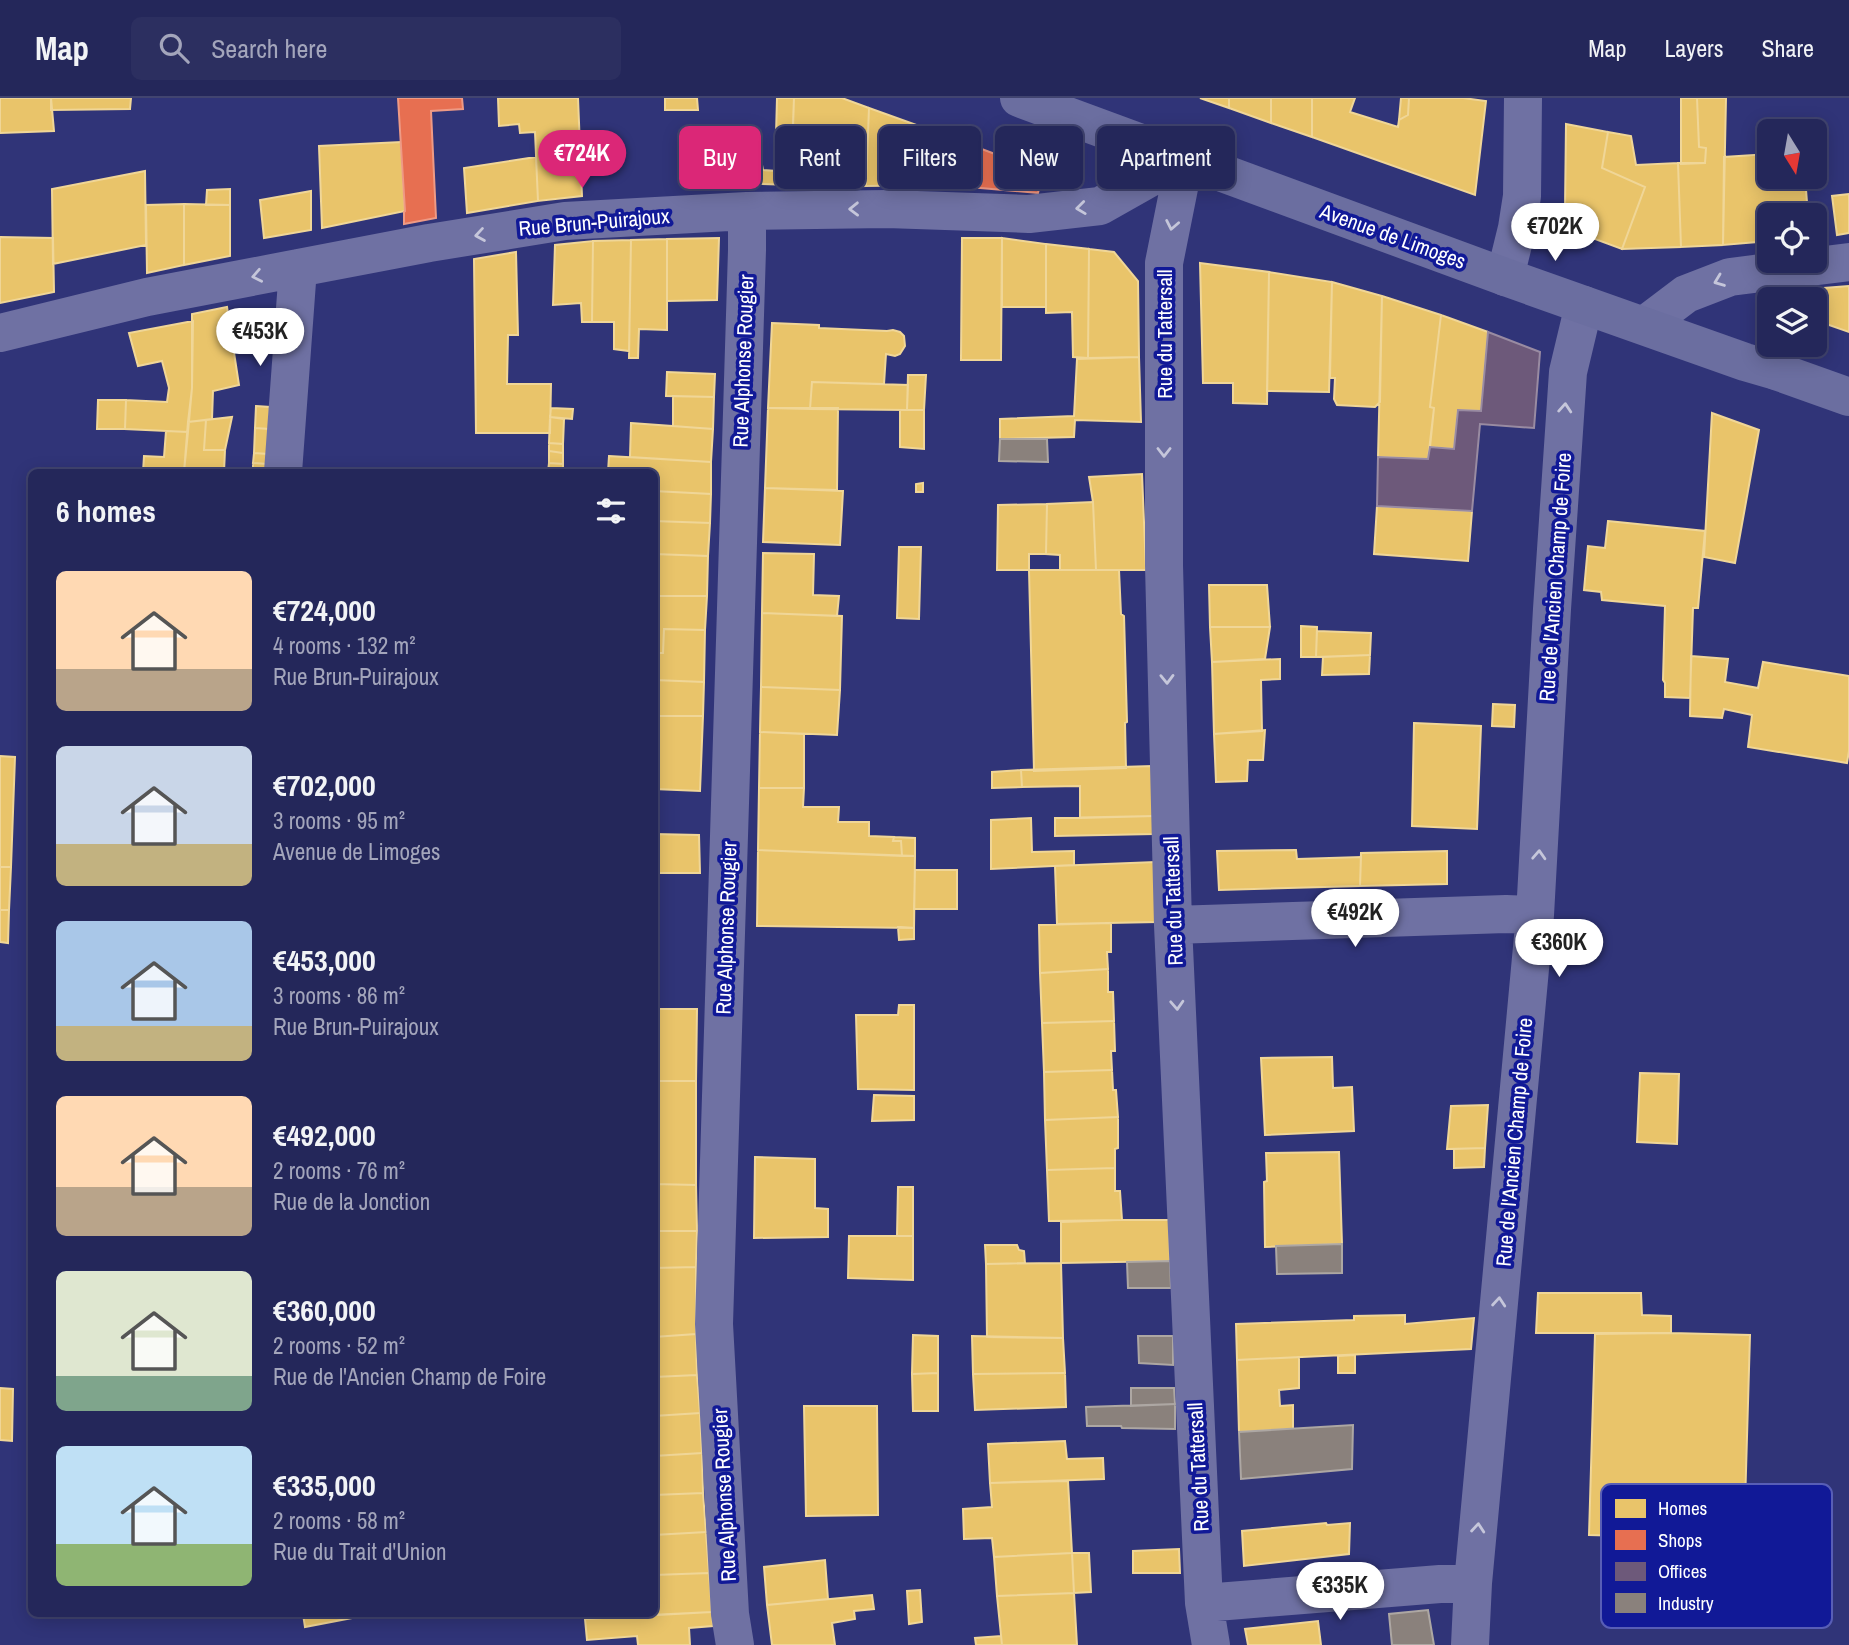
<!DOCTYPE html>
<meta charset="utf-8">
<style>
:root{--surface:#24275a;--page:#2c2f60;--text:#f1f3f6;--muted:#a3a5bb;--line:#414470;--accent:#db2777}
body{margin:0;font-family:"Archivo Narrow",sans-serif;background:var(--page);color:var(--text);height:100vh;display:flex;flex-direction:column;font-size:26px;white-space:nowrap}
*{box-sizing:border-box;margin:0}
p{font-size:23px;color:var(--muted)}
.icon{flex:none;width:38px;height:38px;fill:none;stroke:currentColor;stroke-width:2;stroke-linecap:round;stroke-linejoin:round}
.map{position:relative;flex:1;overflow:hidden}
.details{position:absolute;left:28px;top:371px;width:630px;height:1148px;display:flex;flex-direction:column;background:var(--surface);border-radius:10px;box-shadow:0 4px 18px #0003,0 0 0 2px var(--line)}
.details>*{flex:none}
.hud{position:absolute;left:679px;top:28px;width:665px;height:63px;display:flex;gap:14px}
.needle{width:46px;rotate:169deg}
.controls{position:absolute;left:1757px;top:21px;display:grid;gap:14px}
.controls a{display:grid;place-items:center;width:70px;height:70px;border-radius:10px;background:var(--surface);box-shadow:0 4px 18px #0003,0 0 0 2px var(--line);font-size:35px}
.price{position:absolute;translate:-50% -60px;padding:0 16px;border-radius:24px;background:#fff;color:#222;font-size:23px;line-height:46px;filter:drop-shadow(0 2px 4px #0008)}
.price::after{content:'';position:absolute;left:50%;top:42px;width:21px;height:16px;margin-left:-10px;background:inherit;clip-path:polygon(0 0,100% 0,50% 100%)}
.price.active{background:var(--accent);color:#fff}
ul{padding:0;list-style:none}
li{display:flex;align-items:center;gap:21px;height:175px;padding:0 28px}
li span{display:grid;place-items:center;flex:none;width:196px;height:140px;border-radius:10px;color:#555}
li>.icon{margin-inline-start:auto}
span .icon{width:84px;height:84px;fill:#fffc;stroke-width:1}
li b{font-size:30px}
h2{display:flex;justify-content:space-between;align-items:center;height:84px;padding:0 28px;font-size:30px}
.tag{padding:0 24px;border-radius:10px;background:var(--surface);box-shadow:0 4px 18px #0003,0 0 0 2px var(--line);font-size:24px;line-height:63px}
.tag.active{background:var(--accent);color:#fff}
header{display:flex;align-items:center;gap:42px;box-sizing:border-box;height:98px;padding:0 35px;background:var(--surface);border-bottom:2px solid var(--line)}
header strong{font-size:33px}
nav{display:flex;gap:38px;margin-inline-start:auto;font-size:24px}
.search{width:490px;height:63px;background:var(--page);display:flex;align-items:center;gap:18px;box-sizing:border-box;padding:0 24px;border-radius:10px;color:var(--muted);font-size:26px}
.map>svg:first-child{display:block}
.homes{fill:#e9c46a;stroke:#f0d697;stroke-width:2}
.shops{fill:#e76f51;stroke:#ee9a85;stroke-width:2}
.offices{fill:#6d597a;stroke:#998ba2;stroke-width:2}
.industry{fill:#8a817c;stroke:#ada7a3;stroke-width:2}
.lines{fill:none;stroke-linecap:round;stroke-linejoin:round}
.street{stroke:#6f71a3;stroke-width:38}
.secondary{stroke:#6b6ea0;stroke-width:38}
.oneway{stroke:#c5c6da}
.labels{text-anchor:middle;dominant-baseline:central;stroke-width:7;stroke-linejoin:round;paint-order:stroke}
.street-label{font-size:21px;fill:#fff;stroke:#111997}
.key{fill:#111997;stroke:#585eb6;stroke-width:2}
.key-label{font-size:19px;fill:#fff}
</style>
<header>
<strong>Map</strong>
<div class="search"><svg class="icon" aria-label="search" viewBox="0 0 24 24"><circle cx="10" cy="10" r="6"/><path d="M15 15l6 6"/></svg>Search here</div>
<nav><a>Map</a><a>Layers</a><a>Share</a></nav>
</header>
<div class="map">
<svg width="1849" height="1547" viewBox="0 0 1849 1547">
<rect width="100%" height="100%" fill="#303478"/>
<!-- homes -->
<path class="homes" d="M0 0H51L54 33 0 35Z
M51 0H131L130 11 51 12Z
M498 0H578L582 98 538 103 535 34 520 35 519 26 499 28Z
M665 0H697L698 12H665Z
M777 0H794L791 74 775 73Z
M794 0H842L869 10 866 88 791 90Z
M1200 0H1229V10Z
M1229 0H1271V25L1229 10Z
M1271 0H1312V39L1271 25Z
M1312 0H1355L1350 14 1398 29 1399 22 1408 17 1409 0H1463L1486 3 1475 97 1312 39Z
M1401 0H1409L1408 17 1399 22Z
M1681 0H1697L1699 49 1706 50 1705 65 1681 66Z
M1697 0H1726L1723 147 1681 149 1678 65H1705L1706 50 1699 49Z
M869 10 947 38 946 87 866 88Z
M1566 26 1608 34 1602 70 1645 89 1622 151 1565 130 1568 120 1565 111Z
M1608 34 1631 38 1636 67 1678 65 1681 149 1622 151 1645 89 1602 70Z
M401 44 405 113 322 130 319 48Z
M1769 56V79H1805L1808 117H1769V143L1723 147 1724 59Z
M536 59 538 103 467 115 464 70Z
M725 64 762 67 763 72 791 74V87L738 85 739 91H724Z
M145 73 146 147 53 166 52 91Z
M230 91V107H206L207 92Z
M311 93V132L264 140 260 102Z
M1849 96V135L1837 137 1832 98Z
M184 106V167L147 175 146 107Z
M184 106 230 107V158L184 167Z
M0 139 53 140 54 194 0 205Z
M719 140 717 202 667 203V141Z
M962 140H1002L1001 262H961Z
M1002 140 1046 146V209H1002Z
M667 141V232L639 231 638 260H629L631 142Z
M631 142 629 253 614 251V224H592L593 143Z
M593 143 592 224H582L581 205 553 207 555 147Z
M1046 146 1089 151 1088 260 1073 259 1072 214 1046 215Z
M1089 151 1114 154 1138 183 1139 259 1088 260Z
M516 154 518 237H508L507 286H551L550 335H476L474 161Z
M1200 165 1269 174 1267 306 1233 305V285H1203Z
M1269 174 1332 184 1329 294 1267 293Z
M1332 184 1382 198 1380 304 1375 309 1337 307 1334 301 1335 280H1330Z
M1849 188V234L1815 222 1824 190Z
M1382 198 1441 217 1430 309 1434 310 1428 361 1378 359Z
M227 209 239 287 213 293 212 321 188 324 192 290V216Z
M1441 217 1488 234 1481 313 1458 312 1454 351 1430 349 1434 310 1430 309Z
M193 223 192 290 188 334 125 331 126 302 167 304 169 290 162 263 138 268 129 235Z
M772 225 819 227V230L887 233 893 232 900 234 904 238 905 248 900 256 895 258 886 256 884 286 812 284 810 311 768 310Z
M1139 259 1141 324 1075 322 1074 339 1000 341V321L1074 318 1077 261Z
M667 274 715 276 714 299 666 298Z
M908 277H926L924 312H907Z
M812 284 908 287 907 312 810 311Z
M673 298 714 299 713 331 673 328Z
M98 302H126L125 331H97Z
M256 308 270 309 269 331 255 330Z
M551 310 573 311 572 321 550 319Z
M768 310H838L837 392 765 390Z
M900 312H924V351L900 349Z
M1712 315 1759 332 1735 465 1704 459Z
M232 319 225 352H204L206 322Z
M550 319 564 321 563 346 549 345Z
M206 322 204 352H225L224 374H184L188 324Z
M631 325 713 331 711 364 630 359Z
M255 330 269 331 268 356 254 355Z
M166 333 188 334 184 374H143L144 358 164 359Z
M549 345 563 346V355L549 353Z
M549 353 563 355V366L549 365Z
M254 355 268 356 267 366 253 365Z
M609 358 711 364V396L654 393V374H608Z
M253 365 267 366 266 374H253Z
M549 365 563 366V374H548Z
M1142 376 1146 472H1096L1093 404 1089 379Z
M923 385V394H916V386Z
M765 390 843 393 840 447 763 444Z
M654 393 711 396 710 425 654 423Z
M1093 404 1096 472H1060V457L1046 456 1047 406Z
M1047 406 1046 456H1029V472H997L998 407Z
M1377 408 1472 413 1468 463 1374 456Z
M654 423 710 425 708 458 654 456Z
M1608 423 1705 433 1698 510H1693L1690 600 1665 599V585L1663 582 1665 508 1602 502 1601 494 1584 492 1588 448 1605 450Z
M899 449H921L919 521 897 520Z
M763 455 814 456 813 497 839 498 837 518 762 515Z
M654 456 708 458 707 498H654Z
M1029 472H1119L1121 516 1124 518 1127 624 1125 625 1126 670 1034 673Z
M1209 487H1267L1270 529H1210Z
M654 498H707L705 532 664 531 663 555H654Z
M762 515 842 518 840 592 761 589Z
M1301 528 1317 529 1316 559H1301Z
M1210 529H1270L1265 561 1212 564Z
M664 531 705 532 704 584 654 582V555H663Z
M1317 533 1371 535 1370 557 1316 559Z
M1370 557 1369 576 1322 577 1323 559Z
M1691 558 1728 561 1725 584 1758 590 1763 564 1849 578V653L1847 665 1748 649 1752 617 1724 611 1722 620 1690 618Z
M1280 561V581L1261 582 1262 633 1214 636 1212 564Z
M654 582 704 584 703 618H654Z
M761 589 840 592 837 637 760 634Z
M1493 606 1515 607 1514 629 1492 628Z
M654 618H703L700 693 654 691Z
M1414 625 1481 628 1477 731 1412 728Z
M1265 632 1263 662H1248L1247 683 1216 684 1214 636Z
M760 634 804 636V690H759Z
M0 658 15 659 11 769H0Z
M1152 668 1154 718 1080 720V688L1022 689 1021 672Z
M1021 672 1022 689 992 690V674Z
M759 690H804L803 709H839L838 724H869V738L894 739 893 743H901L902 758 758 752Z
M1154 718V736L1055 738V720Z
M1031 720 1032 754 1074 753V767L991 771V722Z
M654 736 699 737 700 775H654Z
M894 739 915 740V758H902L901 743H893Z
M758 752 915 758 914 830 757 828Z
M1296 752 1297 761 1361 759 1360 788 1219 792 1217 753Z
M1447 753V786L1360 788 1361 755Z
M1155 764 1157 824 1057 826 1055 768Z
M0 769H11L9 812H0Z
M915 772H957V811H914Z
M0 812H9L8 845 0 844Z
M1111 825V854H1107L1108 871 1040 875 1039 827Z
M898 829 914 830V841L899 842Z
M1108 871V894H1113L1114 923 1042 925 1040 875Z
M899 907H914V992L858 991 856 917H898Z
M654 911H697L696 983H654Z
M1114 923 1115 953H1111L1112 972 1044 974 1042 925Z
M1332 959 1333 990 1352 989 1354 1033 1265 1037 1261 960Z
M1112 972 1113 992H1116L1118 1019 1045 1022 1044 974Z
M1640 975 1679 976 1677 1046 1637 1044Z
M654 983H696V1087L654 1086Z
M874 997 914 998V1022L872 1023Z
M1488 1007 1485 1050 1447 1051 1451 1008Z
M1118 1019V1050L1115 1051V1070L1047 1072 1045 1022Z
M1485 1050 1484 1069 1454 1070V1051Z
M1339 1054 1342 1146 1265 1149 1264 1084 1267 1083 1266 1055Z
M755 1059 815 1061V1110L828 1111V1139L754 1140Z
M1115 1070V1093H1120L1122 1122 1049 1123 1047 1072Z
M654 1086 696 1087 697 1133H654Z
M898 1089H913V1138H897Z
M1122 1122H1169L1170 1163 1061 1165V1124Z
M654 1133H697L696 1169 654 1170Z
M849 1138H913V1182L848 1180Z
M985 1147H1017L1019 1152 1024 1153 1025 1165 986 1166Z
M1061 1165 1063 1240 987 1239 986 1166Z
M696 1169V1236L654 1239V1170Z
M1538 1195H1641L1642 1217 1671 1218V1235H1536Z
M1405 1217V1226L1474 1220 1471 1251 1237 1262 1236 1226 1354 1222V1218Z
M1671 1235 1750 1237 1744 1441 1589 1437 1595 1236Z
M696 1236 697 1277 654 1279V1239Z
M913 1237 938 1238V1275L912 1276Z
M972 1238 1063 1240 1065 1275 973 1276Z
M1355 1257V1275H1338V1258Z
M1299 1259V1290L1279 1292 1280 1308 1293 1307V1331L1239 1334 1237 1262Z
M938 1275V1313H913L912 1276Z
M1065 1275 1066 1309 975 1312 973 1276Z
M697 1277 700 1315 654 1318V1279Z
M0 1290 13 1291 12 1343 0 1342Z
M804 1308H877L878 1417 806 1418Z
M700 1315 702 1355 654 1358V1318Z
M1065 1343 1067 1361 1103 1360 1104 1381 990 1385 988 1346Z
M702 1355 703 1395 654 1397V1358Z
M1068 1383 1072 1455 994 1459 992 1440 964 1441 963 1411 992 1409 990 1385Z
M703 1395 706 1434 654 1437V1397Z
M1326 1425 1327 1427 1350 1425 1349 1456 1244 1468 1242 1433Z
M706 1434 709 1475 654 1477V1437Z
M1179 1451 1180 1475H1133V1453Z
M1072 1455H1089L1091 1494 1074 1495Z
M1072 1455 1074 1495 997 1498 994 1459Z
M825 1462 828 1501 767 1507 764 1469Z
M709 1475 712 1514 650 1517 654 1516V1477Z
M920 1492 922 1524 909 1526 907 1493Z
M1074 1495 1077 1547H1002L997 1498Z
M872 1497 874 1511 854 1513 855 1521 832 1525 835 1547H772L767 1507Z
M712 1514 713 1528 689 1530 690 1547H638L637 1538 587 1542 585 1521Z
M303 1516H373L305 1529Z
M1318 1523 1321 1547H1248L1245 1531Z
M1001 1538 1002 1547H976L975 1540Z"/>
<!-- shops -->
<path class="shops" d="M398 0H462L463 11 431 13 436 120 404 126V114L405 113Z
M947 38 1043 74 1038 95 946 87Z"/>
<!-- offices -->
<path class="offices" d="M1488 234 1540 254 1534 330 1480 326 1472 413 1377 408 1378 359 1428 361 1430 349 1454 351 1458 312 1481 313Z"/>
<!-- industry -->
<path class="industry" d="M1000 341H1047L1048 364 999 363Z
M1342 1146V1175L1277 1176 1276 1148Z
M1170 1163 1171 1190H1128L1127 1164Z
M1138 1238H1173V1267L1139 1265Z
M1131 1290H1174L1175 1306 1131 1308Z
M1175 1306V1331L1122 1330 1121 1328H1087L1086 1309Z
M1353 1327 1352 1371 1241 1381 1239 1334Z
M1428 1512 1434 1547H1392L1389 1516Z"/>
<g class="lines">
<!-- street -->
<path class="street" d="M1185 60 1164 165V467L1173 827 1204 1505 1211 1547
M1505 179 1517 130 1522 98 1523 0
M1645 227 1686 196 1730 179 1849 164
M0 235 147 199 429 145 565 123 747 113 887 111 1029 116 1100 108 1185 60
M1776 273 1779 247
M283 374 298 170
M1173 827 1506 816 1535 817
M1204 1505 1440 1486 1473 1485
M735 1547 730 1516 714 1226 747 152V113
M1470 1547 1473 1485 1535 817 1552 511 1568 274 1584 207"/>
<!-- secondary -->
<path class="secondary" d="M1019 0 1505 179 1745 264 1776 273 1849 299"/>
</g>
<!-- one-way arrows -->
<defs><path id="oneway-chevron" d="M-2-3.5L2.5 0L-2 3.5" fill="none" stroke-width="1.6" stroke-linecap="round" stroke-linejoin="round" transform="scale(1.75)"/></defs>
<g class="oneway">
<use href="#oneway-chevron" transform="translate(1081 110) rotate(173)"/>
<use href="#oneway-chevron" transform="translate(854 111) rotate(179)"/>
<use href="#oneway-chevron" transform="translate(1172 127) rotate(101)"/>
<use href="#oneway-chevron" transform="translate(480 137) rotate(171)"/>
<use href="#oneway-chevron" transform="translate(257 178) rotate(169)"/>
<use href="#oneway-chevron" transform="translate(1719 183) rotate(159)"/>
<use href="#oneway-chevron" transform="translate(1565 310) rotate(-86)"/>
<use href="#oneway-chevron" transform="translate(1164 354) rotate(90)"/>
<use href="#oneway-chevron" transform="translate(1167 581) rotate(89)"/>
<use href="#oneway-chevron" transform="translate(1539 757) rotate(-87)"/>
<use href="#oneway-chevron" transform="translate(1177 907) rotate(87)"/>
<use href="#oneway-chevron" transform="translate(1499 1204) rotate(-85)"/>
<use href="#oneway-chevron" transform="translate(1478 1430) rotate(-85)"/>
</g>
<g class="labels">
<!-- street labels -->
<g class="street-label">
<text transform="translate(594 124) rotate(-5)">Rue Brun-Puirajoux</text>
<text transform="translate(1393 138) rotate(20)">Avenue de Limoges</text>
<text transform="translate(1164 236) rotate(-90)">Rue du Tattersall</text>
<text transform="translate(743 263) rotate(-88)">Rue Alphonse Rougier</text>
<text transform="translate(1555 479) rotate(-86)">Rue de l'Ancien Champ de Foire</text>
<text transform="translate(1173 803) rotate(-92)">Rue du Tattersall</text>
<text transform="translate(726 830) rotate(-88)">Rue Alphonse Rougier</text>
<text transform="translate(1514 1044) rotate(-85)">Rue de l'Ancien Champ de Foire</text>
<text transform="translate(1198 1369) rotate(-93)">Rue du Tattersall</text>
<text transform="translate(724 1397) rotate(-93)">Rue Alphonse Rougier</text>
</g>
</g>
<!-- legend -->
<rect x="1601" y="1386" width="231" height="144" rx="10" class="key"/>
<rect x="1615" y="1401" width="31" height="19" fill="#e9c46a"/>
<rect x="1615" y="1432" width="31" height="20" fill="#e76f51"/>
<rect x="1615" y="1464" width="31" height="19" fill="#6d597a"/>
<rect x="1615" y="1495" width="31" height="20" fill="#8a817c"/>
<g class="key-label">
<text x="1658" y="1417">Homes</text>
<text x="1658" y="1449">Shops</text>
<text x="1658" y="1480">Offices</text>
<text x="1658" y="1512">Industry</text>
</g>
</svg>
<div class="controls">
<a><svg class="needle" viewBox="-14 -14 28 28"><path d="M0-13l5 13h-10z" fill="#e53935"/><path d="M0 13l5-13h-10z" fill="#a3a5bb"/></svg></a>
<a><svg class="icon" aria-label="locate" viewBox="0 0 24 24"><circle cx="12" cy="12" r="6"/><path d="M12 2v4M12 18v4M2 12h4M18 12h4"/></svg></a>
<a><svg class="icon" aria-label="layers" viewBox="0 0 24 24"><path d="M12 4l9 5-9 5-9-5zM3 14l9 5 9-5"/></svg></a>
</div>
<b class="price active" style="left:582px;top:92px">€724K</b>
<b class="price" style="left:1555px;top:165px">€702K</b>
<b class="price" style="left:260px;top:270px">€453K</b>
<b class="price" style="left:1355px;top:851px">€492K</b>
<b class="price" style="left:1559px;top:881px">€360K</b>
<b class="price" style="left:1340px;top:1524px">€335K</b>
<div class="hud">
<a class="tag active">Buy</a>
<a class="tag">Rent</a>
<a class="tag">Filters</a>
<a class="tag">New</a>
<a class="tag">Apartment</a>
</div>
<section class="details">
<h2>6 homes<svg class="icon" aria-label="filters" viewBox="0 0 24 24"><path d="M4 7h16M4 17h16"/><circle cx="9" cy="7" r="2"/><circle cx="15" cy="17" r="2"/></svg></h2>
<ul>
<li><span style="background:linear-gradient(#ffd9b3 70%,#b9a48a 0)"><svg class="icon" aria-label="home" viewBox="0 0 24 24"><path d="M3 11l9-7 9 7M6 9v11h12V9"/></svg></span><div><b>€724,000</b><p>4 rooms · 132 m²</p><p>Rue Brun-Puirajoux</p></div></li>
<li><span style="background:linear-gradient(#c9d6e8 70%,#c2b280 0)"><svg class="icon" aria-label="home" viewBox="0 0 24 24"><path d="M3 11l9-7 9 7M6 9v11h12V9"/></svg></span><div><b>€702,000</b><p>3 rooms · 95 m²</p><p>Avenue de Limoges</p></div></li>
<li><span style="background:linear-gradient(#a9c7e8 75%,#c2b280 0)"><svg class="icon" aria-label="home" viewBox="0 0 24 24"><path d="M3 11l9-7 9 7M6 9v11h12V9"/></svg></span><div><b>€453,000</b><p>3 rooms · 86 m²</p><p>Rue Brun-Puirajoux</p></div></li>
<li><span style="background:linear-gradient(#ffd9b3 65%,#b9a48a 0)"><svg class="icon" aria-label="home" viewBox="0 0 24 24"><path d="M3 11l9-7 9 7M6 9v11h12V9"/></svg></span><div><b>€492,000</b><p>2 rooms · 76 m²</p><p>Rue de la Jonction</p></div></li>
<li><span style="background:linear-gradient(#dfe7d0 75%,#7fa58c 0)"><svg class="icon" aria-label="home" viewBox="0 0 24 24"><path d="M3 11l9-7 9 7M6 9v11h12V9"/></svg></span><div><b>€360,000</b><p>2 rooms · 52 m²</p><p>Rue de l'Ancien Champ de Foire</p></div></li>
<li><span style="background:linear-gradient(#bfe0f5 70%,#8fb573 0)"><svg class="icon" aria-label="home" viewBox="0 0 24 24"><path d="M3 11l9-7 9 7M6 9v11h12V9"/></svg></span><div><b>€335,000</b><p>2 rooms · 58 m²</p><p>Rue du Trait d'Union</p></div></li>
</ul>
</section>
</div>
